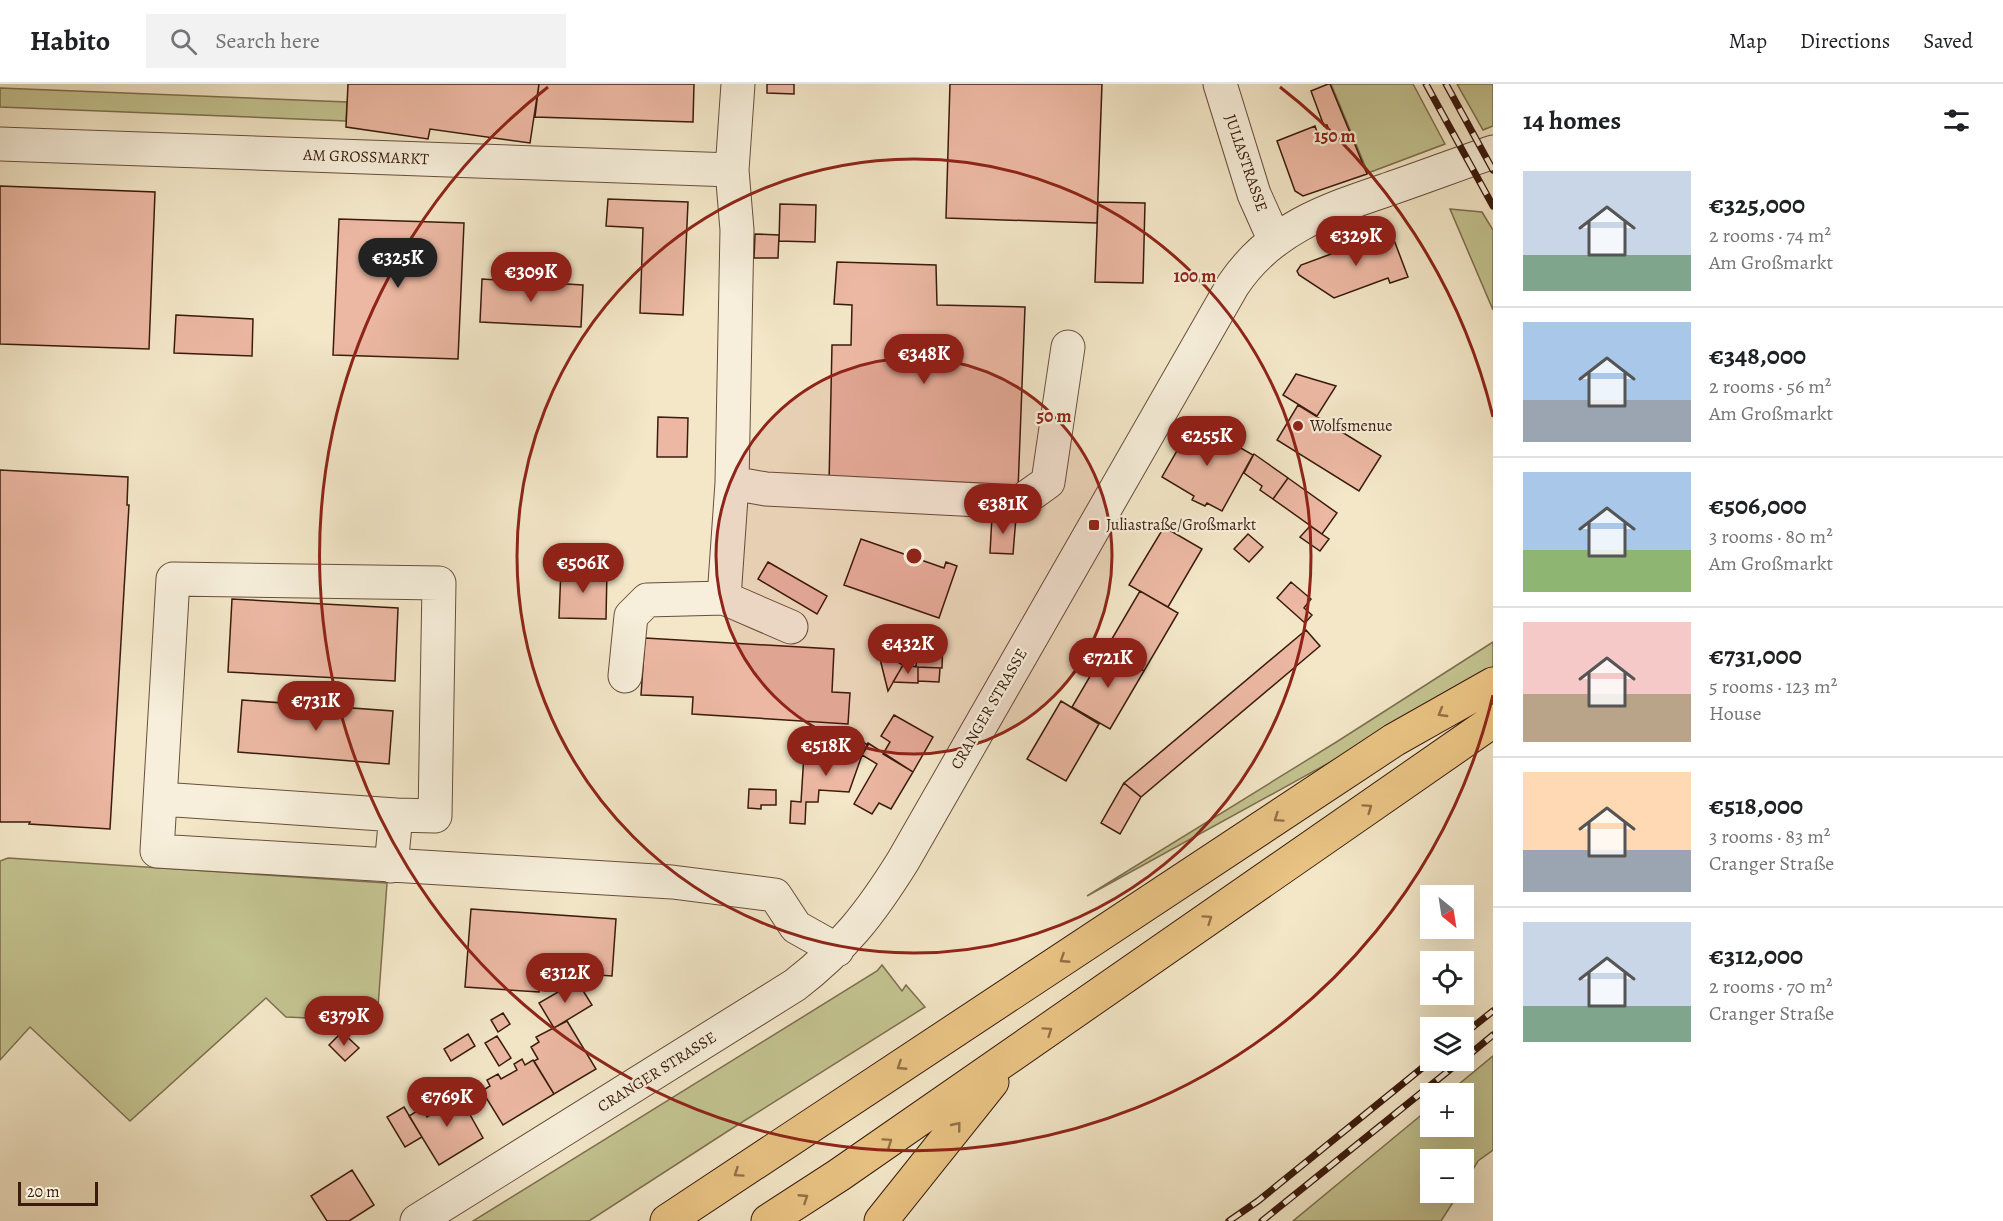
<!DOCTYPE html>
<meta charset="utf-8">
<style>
:root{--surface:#fff;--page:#f2f2f2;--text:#202124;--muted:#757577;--line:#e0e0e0;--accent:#8f2418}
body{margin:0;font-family:Alegreya,serif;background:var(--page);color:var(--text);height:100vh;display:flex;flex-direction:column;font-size:22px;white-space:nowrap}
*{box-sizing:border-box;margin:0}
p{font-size:20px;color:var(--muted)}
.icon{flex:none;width:33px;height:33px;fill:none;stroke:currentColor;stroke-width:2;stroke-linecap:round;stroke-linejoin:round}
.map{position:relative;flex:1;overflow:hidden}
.panel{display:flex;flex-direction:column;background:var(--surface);width:510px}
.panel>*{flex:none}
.needle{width:39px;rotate:150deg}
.tools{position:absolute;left:1420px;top:801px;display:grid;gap:12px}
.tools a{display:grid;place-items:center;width:54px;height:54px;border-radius:0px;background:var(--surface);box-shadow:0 6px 24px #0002;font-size:30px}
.scale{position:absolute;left:18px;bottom:15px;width:80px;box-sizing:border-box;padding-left:6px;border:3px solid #3a1b0c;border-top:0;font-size:16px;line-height:21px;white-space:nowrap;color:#3a1b0c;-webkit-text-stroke:4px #f7efdb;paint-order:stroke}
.price{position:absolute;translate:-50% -51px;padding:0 14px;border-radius:21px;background:var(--accent);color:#fff;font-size:20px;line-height:39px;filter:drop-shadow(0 2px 3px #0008)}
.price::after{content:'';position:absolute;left:50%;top:36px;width:18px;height:14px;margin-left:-9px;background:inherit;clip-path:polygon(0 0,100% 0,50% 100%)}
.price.current{background:#222;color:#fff}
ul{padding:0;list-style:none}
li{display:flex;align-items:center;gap:18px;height:150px;padding:0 30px}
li+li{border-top:2px solid var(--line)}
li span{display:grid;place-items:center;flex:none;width:168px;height:120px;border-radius:0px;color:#555}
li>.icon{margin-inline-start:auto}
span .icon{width:72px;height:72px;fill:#fffc;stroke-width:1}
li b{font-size:26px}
h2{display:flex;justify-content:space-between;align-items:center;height:72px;padding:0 30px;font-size:26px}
header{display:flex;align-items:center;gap:36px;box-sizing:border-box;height:84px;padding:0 30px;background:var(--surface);border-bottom:2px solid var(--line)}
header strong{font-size:28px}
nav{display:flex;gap:33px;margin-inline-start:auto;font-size:21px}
.search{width:420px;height:54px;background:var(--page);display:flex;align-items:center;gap:15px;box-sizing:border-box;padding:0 21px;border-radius:0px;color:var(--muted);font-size:22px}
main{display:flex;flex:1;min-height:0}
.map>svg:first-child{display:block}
.green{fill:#c3c390;stroke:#7e6f4e;stroke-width:1.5}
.building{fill:#ecb8a3;stroke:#3a1b0c;stroke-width:1.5}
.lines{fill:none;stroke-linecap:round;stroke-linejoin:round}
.minor-casing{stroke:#684e3b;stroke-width:35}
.highway-casing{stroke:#3a1b0c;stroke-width:35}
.minor{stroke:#f7efdb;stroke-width:33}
.highway{stroke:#eac484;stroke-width:33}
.rail-casing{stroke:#3a1b0c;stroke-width:7}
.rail{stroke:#f7efdb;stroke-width:4.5;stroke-dasharray:14;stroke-linecap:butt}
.oneway{stroke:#927048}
.ring{fill:none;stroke:#8f2418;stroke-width:3}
.poi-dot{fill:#8f2418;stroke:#f7efdb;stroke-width:2}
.labels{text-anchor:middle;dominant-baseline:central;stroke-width:4.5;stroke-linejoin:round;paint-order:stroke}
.street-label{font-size:16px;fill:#3a1b0c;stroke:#f7efdb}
.poi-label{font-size:16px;fill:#3a1b0c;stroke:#f7efdb;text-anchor:start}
.centre{fill:#8f2418;stroke:#f7efdb;stroke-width:3}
.ring-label{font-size:18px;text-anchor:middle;font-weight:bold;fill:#8f2418;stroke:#f7efdb;stroke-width:4.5;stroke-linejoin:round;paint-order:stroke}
</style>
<header>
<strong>Habito</strong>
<div class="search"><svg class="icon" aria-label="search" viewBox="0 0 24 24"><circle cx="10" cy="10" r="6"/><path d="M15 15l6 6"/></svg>Search here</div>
<nav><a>Map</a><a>Directions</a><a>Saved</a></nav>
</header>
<main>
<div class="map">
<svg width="1493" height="1137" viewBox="0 0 1493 1137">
<rect width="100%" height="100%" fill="#f3e7c8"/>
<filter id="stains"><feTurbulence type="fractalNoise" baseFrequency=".00333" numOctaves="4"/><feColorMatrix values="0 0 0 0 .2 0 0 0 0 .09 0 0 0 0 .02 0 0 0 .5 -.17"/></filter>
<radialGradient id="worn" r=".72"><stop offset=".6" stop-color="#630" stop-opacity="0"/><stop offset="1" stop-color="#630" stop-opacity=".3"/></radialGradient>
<!-- green -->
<path class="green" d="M1331 0H1413L1445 60 1368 89Z
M1457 0H1493V42L1483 46Z
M0 4 347 18 346 37 0 23Z
M1450 125 1482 128 1493 146V226Z
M1493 558V584L1345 670 1087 812 1338 657Z
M8 774 387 799 377 937 286 933 266 914 130 1037 30 943 0 976V777Z
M882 881 902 907 906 901 925 923 728 1047 589 1137H473L877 887Z
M1493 972V1066L1478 1077 1464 1100V1076H1431V1108L1459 1109 1441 1137H1293L1431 1023V1042H1464V1010L1448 1009Z"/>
<!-- building -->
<path class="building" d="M348 0H539L530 59 430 45 428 55 346 43Z
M539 0H694L693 38 535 33Z
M767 0H794V10L767 9Z
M950 0H1102L1097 139 946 134Z
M1328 0H1330L1367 90 1303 112 1295 107 1277 57 1315 42 1319 53 1330 49 1327 41 1324 42 1311 7Z
M0 102 155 108 149 265 0 260Z
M608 115 688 118 683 231 640 229 643 144 606 142Z
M1098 118 1145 119 1143 199 1095 198Z
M780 120 816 121 815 158 779 157Z
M339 135 464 139 458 275 333 271Z
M1391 148 1408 193 1390 199 1388 194 1334 214 1299 191 1297 187 1301 181Z
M755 150 779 151 778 174H754Z
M837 178 936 181 937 221 1025 223 1018 406 829 400 832 261H851L852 221 834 220Z
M482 195 583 201 581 243 480 238Z
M176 231 253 235 252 272 174 269Z
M1296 290 1336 302 1317 332 1283 311Z
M1298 321 1381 372 1359 407 1277 356Z
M658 333 688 334 687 373H657Z
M1194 337 1253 371 1222 427 1207 419 1205 422 1192 416 1194 412 1162 393Z
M1254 370 1288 394 1273 415 1260 406 1262 402 1244 389Z
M0 386 128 393 127 421H129L110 745 29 740 30 738H0Z
M1288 394 1337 429 1322 450 1273 415Z
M992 432 1016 433 1013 470 990 469Z
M1310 442 1329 455 1320 467 1300 453Z
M1164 443 1202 465 1168 523 1129 501Z
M1248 450 1263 463 1249 478 1234 465Z
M861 455 944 484 946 478 957 482 939 534 844 501Z
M768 478 827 512 817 530 758 495Z
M561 485 607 486 606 535 559 534Z
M1291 498 1311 515 1304 524 1312 531 1305 539 1277 514Z
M1140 507 1178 529 1144 587 1106 565Z
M232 515 398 524 395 597 228 588Z
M1306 546 1320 562 1141 713 1124 699Z
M645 554 834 565 832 608 850 609 848 640 692 630 693 613 641 611Z
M918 554 943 555 942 584 916 583Z
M1106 565 1144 587 1110 645 1072 623Z
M878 567 903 581 888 607Z
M903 581 918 583V599L893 598Z
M918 583 940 584 939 598 918 597Z
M242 616 393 627 389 680 238 668Z
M1061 617 1099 640 1066 697 1027 675Z
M894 631 933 653 913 688 883 670 890 658 881 652Z
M861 657 868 661 862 671 849 708 819 706 818 718H806L805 740 790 739 791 717 801 718 804 670 821 671V674H828V670H839L841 662H857Z
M868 659 913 688 891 725 879 719 872 730 854 720 877 680 862 671Z
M1124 699 1141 713 1120 750 1101 739Z
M749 705 776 706V721H761V725L748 724Z
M471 825 616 835 612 892 541 887 539 908 465 903Z
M577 897 592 921 554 944 539 919Z
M503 929 510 940 498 948 491 936Z
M567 937 596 985 554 1010 534 977 538 975 531 963 539 958 536 953Z
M342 948 359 964 345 977 329 961Z
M468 950 475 962 451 977 444 965Z
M497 952 511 974 499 982 485 959Z
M522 975 525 981 533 976 554 1010 503 1041 482 1007 490 1002 487 996 498 990 501 995 517 986 514 980Z
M437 996 446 1005 431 1019 423 1010Z
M446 1005 464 1020 483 1054 439 1081 409 1032 422 1024 427 1033 443 1023 435 1016Z
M404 1023 422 1053 405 1063 387 1033Z
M352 1086 374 1121 349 1137H327L311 1112Z"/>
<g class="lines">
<defs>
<path id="minor" d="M738 0 732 86 737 146 732 399 724 514 791 543
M1220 0 1254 110 1275 157
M0 60 732 86
M732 399 766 405 1020 418 1048 398 1068 263
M625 592 631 532 647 516 724 514
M161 715 396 731
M391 782 396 731 435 732 439 499 173 495 157 767 672 798 775 811 796 843 837 866
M417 1137 795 901C844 863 870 830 903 777L1233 201C1271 144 1327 126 1389 105 1424 93 1458 80 1493 68"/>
<path id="highway" d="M667 1137 1394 656 1493 600
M768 1137 839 1091 1493 637
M881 1137 992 998"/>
</defs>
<!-- minor casing -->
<use href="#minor" class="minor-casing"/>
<!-- highway casing -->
<use href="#highway" class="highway-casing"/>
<!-- minor -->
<use href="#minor" class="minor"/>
<!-- highway -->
<use href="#highway" class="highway"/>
<defs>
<path id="rail" d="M1426 0 1493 122
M1446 0 1493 86
M1464 950 1493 927
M1464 975 1493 951
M1229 1137 1258 1117 1432 976
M1262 1137 1462 976"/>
</defs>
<!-- rail casing -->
<use href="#rail" class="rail-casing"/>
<!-- rail -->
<use href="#rail" class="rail"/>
</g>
<!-- one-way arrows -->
<defs><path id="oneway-chevron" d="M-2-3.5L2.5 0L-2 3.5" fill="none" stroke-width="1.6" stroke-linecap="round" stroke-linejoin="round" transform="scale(1.5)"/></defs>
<g class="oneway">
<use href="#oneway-chevron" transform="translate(1442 629) rotate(150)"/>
<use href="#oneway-chevron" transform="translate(1368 724) rotate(-35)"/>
<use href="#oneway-chevron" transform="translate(1278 734) rotate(146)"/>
<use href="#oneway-chevron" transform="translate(1208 835) rotate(-35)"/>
<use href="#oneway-chevron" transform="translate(1064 875) rotate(147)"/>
<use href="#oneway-chevron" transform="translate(1048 947) rotate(-35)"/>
<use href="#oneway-chevron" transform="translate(901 982) rotate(147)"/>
<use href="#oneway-chevron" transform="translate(957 1042) rotate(-51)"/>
<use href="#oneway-chevron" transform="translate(888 1058) rotate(-35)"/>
<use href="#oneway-chevron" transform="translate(738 1089) rotate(146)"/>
<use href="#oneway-chevron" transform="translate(804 1114) rotate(-33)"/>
</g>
<!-- distance rings -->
<circle cx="914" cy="472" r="198" fill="#8f2418" fill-opacity=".12"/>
<g class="ring">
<circle cx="914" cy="472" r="198"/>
<circle cx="914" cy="472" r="397"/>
<path d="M1493 611A595 595 0 1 1 548 3M1280 3A595 595 0 0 1 1493 333"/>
</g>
<!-- markers -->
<g class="poi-dot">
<circle cx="1298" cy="342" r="6"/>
<rect x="1088" y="435" width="12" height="12" rx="3"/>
</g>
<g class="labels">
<!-- street labels -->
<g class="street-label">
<text transform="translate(366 73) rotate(2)">AM GROSSMARKT</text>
<text transform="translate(1246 79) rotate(71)">JULIASTRASSE</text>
<text transform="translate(989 625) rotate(-60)">CRANGER STRASSE</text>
<text transform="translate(657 988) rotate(-32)">CRANGER STRASSE</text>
</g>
<!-- poi labels -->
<g class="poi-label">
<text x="1310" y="342">Wolfsmenue</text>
<text x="1106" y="441">Juliastraße/Großmarkt</text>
</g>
</g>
<circle cx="914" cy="472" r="9" class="centre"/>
<g class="ring-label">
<text x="1335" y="58">150 m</text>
<text x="1195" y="198">100 m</text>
<text x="1054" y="338">50 m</text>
</g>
<rect width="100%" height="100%" filter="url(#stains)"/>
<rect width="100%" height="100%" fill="url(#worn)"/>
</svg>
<div class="tools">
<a><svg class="needle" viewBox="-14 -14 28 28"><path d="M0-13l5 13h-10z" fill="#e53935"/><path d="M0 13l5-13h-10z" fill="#757577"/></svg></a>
<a><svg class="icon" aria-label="locate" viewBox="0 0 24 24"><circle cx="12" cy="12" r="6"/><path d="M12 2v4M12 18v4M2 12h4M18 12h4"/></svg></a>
<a><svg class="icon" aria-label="layers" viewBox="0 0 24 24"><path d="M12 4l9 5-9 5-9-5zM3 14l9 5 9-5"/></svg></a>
<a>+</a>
<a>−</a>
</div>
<div class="scale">20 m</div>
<b class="price" style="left:1356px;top:183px">€329K</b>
<b class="price current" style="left:398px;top:205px">€325K</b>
<b class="price" style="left:531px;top:219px">€309K</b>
<b class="price" style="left:924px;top:301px">€348K</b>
<b class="price" style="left:1207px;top:383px">€255K</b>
<b class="price" style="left:1003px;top:451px">€381K</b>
<b class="price" style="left:583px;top:510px">€506K</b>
<b class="price" style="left:908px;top:591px">€432K</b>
<b class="price" style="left:1108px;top:605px">€721K</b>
<b class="price" style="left:316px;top:648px">€731K</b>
<b class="price" style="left:826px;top:693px">€518K</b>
<b class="price" style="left:565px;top:920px">€312K</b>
<b class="price" style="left:344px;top:963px">€379K</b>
<b class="price" style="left:447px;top:1044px">€769K</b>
</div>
<section class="panel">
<h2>14 homes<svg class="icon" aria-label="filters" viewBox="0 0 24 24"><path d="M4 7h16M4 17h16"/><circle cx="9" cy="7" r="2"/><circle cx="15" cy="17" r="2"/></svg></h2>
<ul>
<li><span style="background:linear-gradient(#c9d6e8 70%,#7fa58c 0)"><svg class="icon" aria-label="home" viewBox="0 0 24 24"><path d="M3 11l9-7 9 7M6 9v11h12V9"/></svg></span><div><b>€325,000</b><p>2 rooms · 74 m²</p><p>Am Großmarkt</p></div></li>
<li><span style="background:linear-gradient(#a9c7e8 65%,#9aa5b1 0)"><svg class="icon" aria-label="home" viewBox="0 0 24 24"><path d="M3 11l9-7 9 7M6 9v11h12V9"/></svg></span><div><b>€348,000</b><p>2 rooms · 56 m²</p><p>Am Großmarkt</p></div></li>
<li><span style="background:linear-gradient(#a9c7e8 65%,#8fb573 0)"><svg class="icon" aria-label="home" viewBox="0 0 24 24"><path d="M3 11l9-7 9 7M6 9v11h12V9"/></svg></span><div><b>€506,000</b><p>3 rooms · 80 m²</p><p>Am Großmarkt</p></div></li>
<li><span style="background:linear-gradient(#f6c9c9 60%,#b9a48a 0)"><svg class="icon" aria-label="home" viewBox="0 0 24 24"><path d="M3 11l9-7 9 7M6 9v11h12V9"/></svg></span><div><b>€731,000</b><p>5 rooms · 123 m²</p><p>House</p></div></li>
<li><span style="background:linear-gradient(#ffd9b3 65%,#9aa5b1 0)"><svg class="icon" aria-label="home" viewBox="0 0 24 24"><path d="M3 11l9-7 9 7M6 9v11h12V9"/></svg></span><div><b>€518,000</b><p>3 rooms · 83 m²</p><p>Cranger Straße</p></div></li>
<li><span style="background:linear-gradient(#c9d6e8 70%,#7fa58c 0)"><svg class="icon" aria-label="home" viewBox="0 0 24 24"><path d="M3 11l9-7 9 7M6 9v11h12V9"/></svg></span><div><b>€312,000</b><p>2 rooms · 70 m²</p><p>Cranger Straße</p></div></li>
</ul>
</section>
</main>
